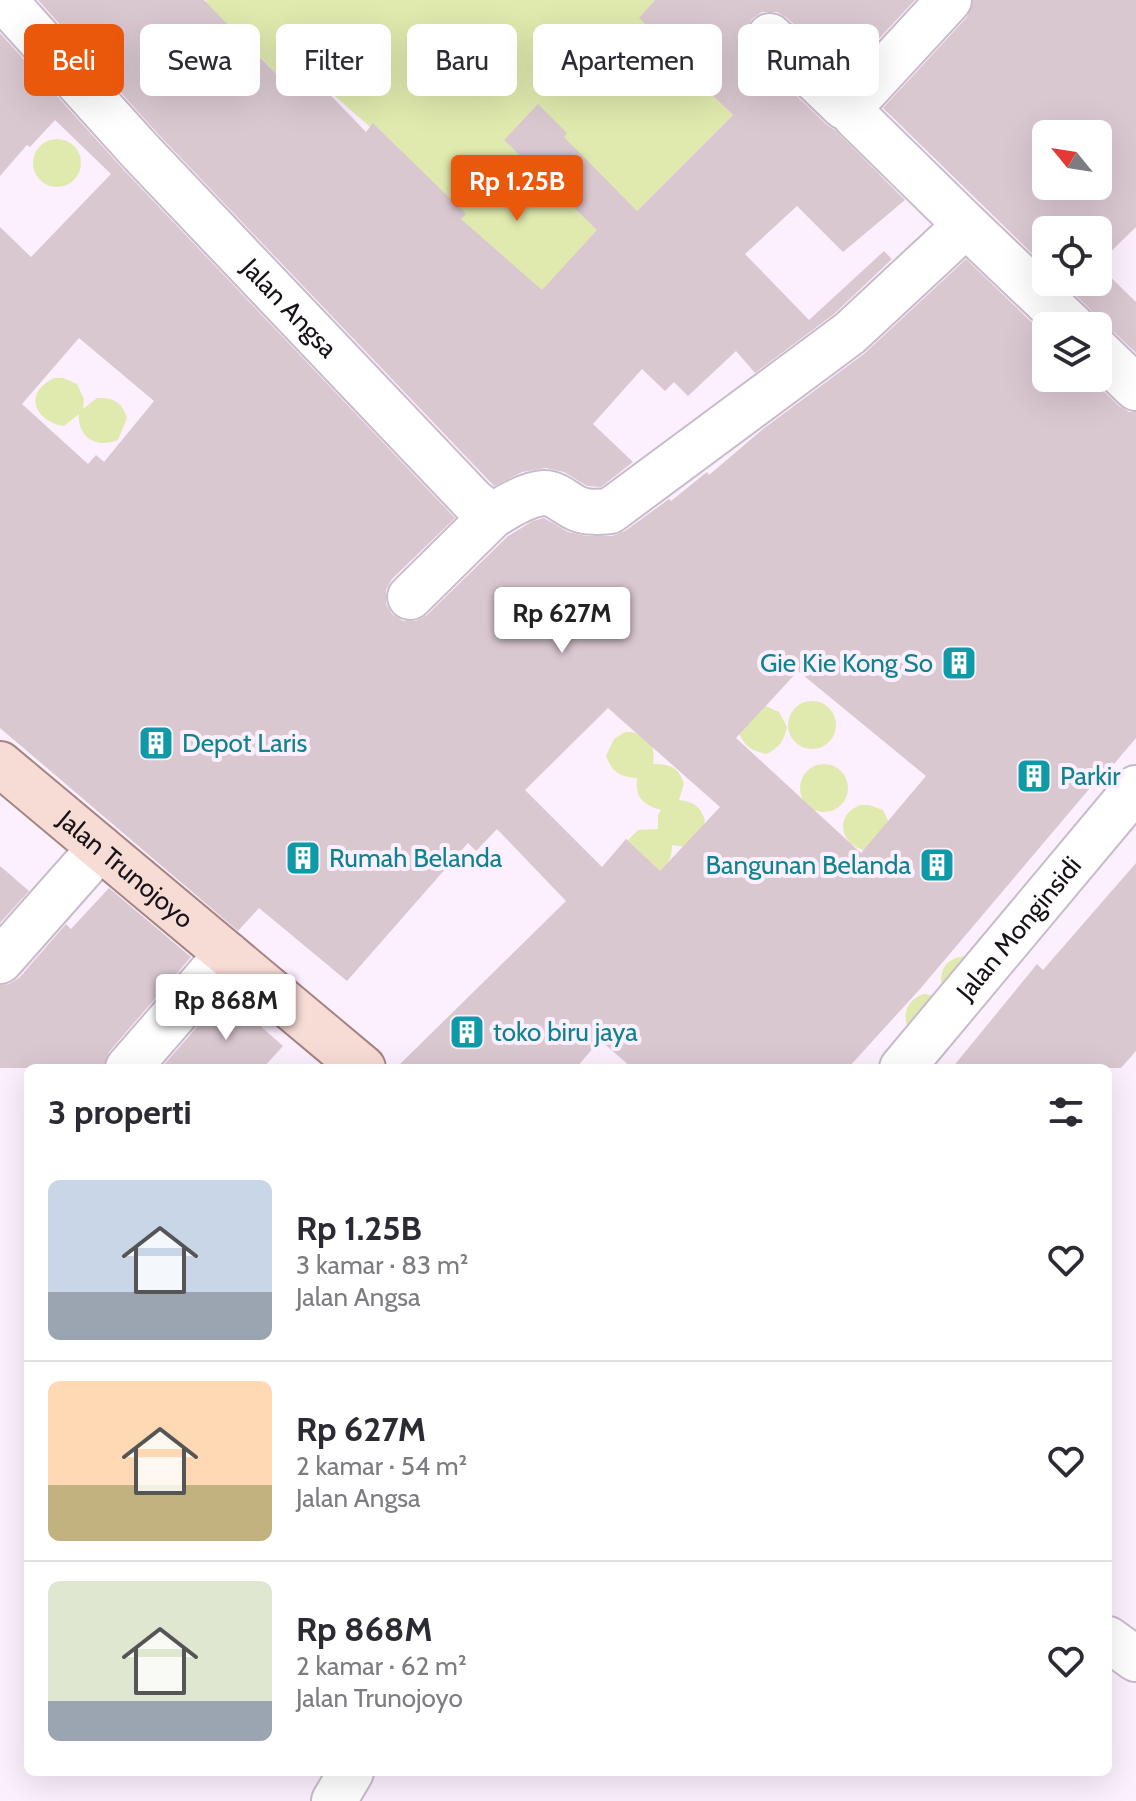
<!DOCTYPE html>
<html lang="id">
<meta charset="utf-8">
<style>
:root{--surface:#fff;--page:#f2f2f3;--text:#2b2b33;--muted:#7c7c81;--line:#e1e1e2;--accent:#ea580c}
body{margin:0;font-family:Cabin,sans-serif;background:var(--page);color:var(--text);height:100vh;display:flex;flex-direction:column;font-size:30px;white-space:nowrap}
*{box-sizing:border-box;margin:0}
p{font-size:26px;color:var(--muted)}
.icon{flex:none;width:44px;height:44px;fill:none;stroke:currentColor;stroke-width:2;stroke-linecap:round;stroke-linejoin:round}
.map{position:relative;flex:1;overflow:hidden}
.panel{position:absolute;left:24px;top:1064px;width:1088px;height:712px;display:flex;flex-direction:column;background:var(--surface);border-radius:12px;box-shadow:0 8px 32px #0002}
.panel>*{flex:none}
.top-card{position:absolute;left:24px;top:24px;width:1088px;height:72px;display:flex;gap:16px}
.needle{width:52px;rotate:300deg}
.buttons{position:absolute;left:1032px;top:120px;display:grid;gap:16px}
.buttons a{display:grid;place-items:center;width:80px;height:80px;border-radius:12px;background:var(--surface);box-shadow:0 8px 32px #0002;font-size:40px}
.price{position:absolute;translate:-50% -68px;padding:0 18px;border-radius:8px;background:#fff;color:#222;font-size:26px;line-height:52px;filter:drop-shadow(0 2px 4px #0008)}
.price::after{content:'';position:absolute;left:50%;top:48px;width:24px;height:18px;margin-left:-12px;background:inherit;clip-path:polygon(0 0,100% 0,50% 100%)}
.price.selected{background:var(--accent);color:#fff}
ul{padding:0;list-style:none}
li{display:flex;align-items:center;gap:24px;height:200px;padding:0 24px}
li+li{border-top:2px solid var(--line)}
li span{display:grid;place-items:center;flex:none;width:224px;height:160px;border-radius:12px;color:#555}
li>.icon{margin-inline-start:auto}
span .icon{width:96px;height:96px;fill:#fffc;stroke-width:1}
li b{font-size:34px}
h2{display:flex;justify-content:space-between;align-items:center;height:96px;padding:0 24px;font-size:34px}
.pill{padding:0 28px;border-radius:12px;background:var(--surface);box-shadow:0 8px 32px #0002;font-size:28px;line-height:72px}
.pill.selected{background:var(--accent);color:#fff}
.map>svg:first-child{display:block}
.green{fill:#e0eaae}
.building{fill:#dac8d1;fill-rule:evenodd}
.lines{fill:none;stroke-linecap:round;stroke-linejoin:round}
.minor-casing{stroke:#c8bcca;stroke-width:48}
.major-casing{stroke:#a58580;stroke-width:48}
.minor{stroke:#fff;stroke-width:44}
.major{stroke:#f7dbd5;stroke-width:44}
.labels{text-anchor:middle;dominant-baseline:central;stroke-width:8;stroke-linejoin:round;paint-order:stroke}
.street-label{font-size:26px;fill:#171217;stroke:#fceffe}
.culture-label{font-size:26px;fill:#0d838f;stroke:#fceffe;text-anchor:start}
</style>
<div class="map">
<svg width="1136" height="1801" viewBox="0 0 1136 1801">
<rect width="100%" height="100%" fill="#fceffe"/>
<!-- green -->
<path class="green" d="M207 0H655L640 18 705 83 710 93 733 115 630 218 583 245 544 292 450 294 401 150 374 124 370 127 310 74 296 86 284 73 279 77 249 45 235 60 191 16Z
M33 163a24 24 0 1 1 48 0a24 24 0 1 1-48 0Z
M54 378H63L77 384 84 399 83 409 97 398C113 397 122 402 127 418L118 440C97 449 77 437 79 414L64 426C34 421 23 393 54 378Z
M768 699 766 706 779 712 787 727C784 740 780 747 767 754 751 751 744 746 738 731Z
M788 725a24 24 0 1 1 48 0a24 24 0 1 1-48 0Z
M625 732C646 731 657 744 653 764 670 764 679 767 684 784L679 800C694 802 700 806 705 820L702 832 685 847 672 845C672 860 667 869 653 874L626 842 638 830 658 829V815L661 810C643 805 635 798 637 778 620 777 612 772 606 756L614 739Z
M800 788a24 24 0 1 1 48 0a24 24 0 1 1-48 0Z
M860 805H869L883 810 890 825 871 851C842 850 831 817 860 805Z
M967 956 977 958 943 991C937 971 946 957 967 956Z
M923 994 940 996 908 1029C902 1013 907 1001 923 994Z"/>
<!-- building -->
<path class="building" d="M38 0H204L279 77 283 73 296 86 309 73 366 132 373 123 466 214 461 219 542 290 597 230 504 140 538 104 567 133 564 137 637 211 733 115 710 93 713 90 639 18 655 0H915L846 74 787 18 777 12H762L752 19 746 31V44L753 54 827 125 835 130 905 200 843 252 797 206 745 254 809 320 884 251 892 259 834 314 755 373 736 351 688 396 674 382 665 391 642 369 593 424 633 462 601 487 587 486 564 472 546 468 522 472 494 486 158 134Z
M973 0H1136V227L1098 264V230H1046V267L883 108 967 17ZM1046 134H1098V186H1046Z
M0 33 122 168 455 518 392 579 386 590V604L392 614 403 621H416L427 615 508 536 533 521 544 518 568 532 587 536H612L625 531 669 499 671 501 707 472 709 475 763 429 865 353 966 259 1046 336V378H1090L1119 406 1129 412H1136V738L1114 764 1112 762 920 989 848 1068H632L600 1040 576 1068H396L566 901 497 829 476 851 468 843 347 981 259 908 238 931 0 728V227L31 257 111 174 55 120 30 147 27 145 0 176ZM79 338 154 401 104 462 96 455 88 464 22 404ZM798 671 926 776 861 853 736 738ZM608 708 720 807 660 871 626 839 602 867 525 790Z
M1098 265 1136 302V353L1115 333 1096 326V318L1090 309 1062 282H1098Z
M1136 863V1051L1121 1068H952L1037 964 1043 970Z
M0 866 29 891 0 923Z
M109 888 191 957 109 1052 104 1068H0V985L9 984 19 978 66 924 71 929Z
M225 995 283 1046 263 1068H161Z"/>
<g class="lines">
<defs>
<g id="minor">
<path id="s1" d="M4 0 140 151 473 501 492 516C506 507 527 494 544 493 557 493 567 505 578 509 588 513 600 512 610 511L850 333 966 225 1072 326"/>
<path d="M949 0 852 105 855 116 966 225"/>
<path d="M770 36 844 107 852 109"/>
<path d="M1098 351 1136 388"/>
<path d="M410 597 492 516"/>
<path d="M0 961 100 848"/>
<path d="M128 1068 227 954"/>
<path id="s2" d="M902 1068 1136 788"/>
<path d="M1108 1639 1136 1659"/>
<path d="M334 1801 351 1772"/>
</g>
<g id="major">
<path id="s3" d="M0 764 363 1068"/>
</g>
</defs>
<!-- minor casing -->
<use href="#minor" class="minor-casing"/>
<!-- major casing -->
<use href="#major" class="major-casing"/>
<!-- minor -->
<use href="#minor" class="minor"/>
<!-- major -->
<use href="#major" class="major"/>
</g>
<!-- icons -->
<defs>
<symbol id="building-square" viewBox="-11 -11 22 22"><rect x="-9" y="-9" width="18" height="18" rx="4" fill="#0f9aa8" stroke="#fceffe"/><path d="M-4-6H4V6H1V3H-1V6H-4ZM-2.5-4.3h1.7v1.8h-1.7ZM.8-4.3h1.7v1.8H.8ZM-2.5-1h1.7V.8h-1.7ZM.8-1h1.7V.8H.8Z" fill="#fff"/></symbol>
</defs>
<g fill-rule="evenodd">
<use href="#building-square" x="939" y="643" width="40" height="40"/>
<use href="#building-square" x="136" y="723" width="40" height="40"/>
<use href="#building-square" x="1014" y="756" width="40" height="40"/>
<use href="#building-square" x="283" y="838" width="40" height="40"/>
<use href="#building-square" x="917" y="845" width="40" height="40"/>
<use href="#building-square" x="447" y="1012" width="40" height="40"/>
</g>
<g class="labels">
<!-- street labels -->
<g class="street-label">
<text stroke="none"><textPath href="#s1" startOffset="420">Jalan Angsa</textPath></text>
<text stroke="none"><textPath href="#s3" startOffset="164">Jalan Trunojoyo</textPath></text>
<text stroke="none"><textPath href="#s2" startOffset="182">Jalan Monginsidi</textPath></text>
</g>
<!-- culture labels -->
<g class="culture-label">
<text x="933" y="663" text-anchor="end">Gie Kie Kong So</text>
<text x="182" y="743">Depot Laris</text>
<text x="1060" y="776">Parkir</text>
<text x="329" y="858">Rumah Belanda</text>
<text x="911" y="865" text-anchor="end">Bangunan Belanda</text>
<text x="493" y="1032">toko biru jaya</text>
</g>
</g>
</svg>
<div class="buttons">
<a><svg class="needle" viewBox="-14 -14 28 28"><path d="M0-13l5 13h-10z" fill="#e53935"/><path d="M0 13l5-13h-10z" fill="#7c7c81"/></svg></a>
<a><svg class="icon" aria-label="locate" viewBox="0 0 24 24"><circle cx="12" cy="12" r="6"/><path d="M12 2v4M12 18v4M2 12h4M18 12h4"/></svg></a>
<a><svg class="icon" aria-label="layers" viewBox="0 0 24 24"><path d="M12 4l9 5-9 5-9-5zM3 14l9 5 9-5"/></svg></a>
</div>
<b class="price selected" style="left:517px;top:223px">Rp 1.25B</b>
<b class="price" style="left:562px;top:655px">Rp 627M</b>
<b class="price" style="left:226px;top:1042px">Rp 868M</b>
<div class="top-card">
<a class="pill selected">Beli</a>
<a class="pill">Sewa</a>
<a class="pill">Filter</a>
<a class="pill">Baru</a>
<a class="pill">Apartemen</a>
<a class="pill">Rumah</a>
</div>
<section class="panel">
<h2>3 properti<svg class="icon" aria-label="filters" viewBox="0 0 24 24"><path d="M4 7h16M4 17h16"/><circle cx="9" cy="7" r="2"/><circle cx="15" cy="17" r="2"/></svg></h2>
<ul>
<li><span style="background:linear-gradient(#c9d6e8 70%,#9aa5b1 0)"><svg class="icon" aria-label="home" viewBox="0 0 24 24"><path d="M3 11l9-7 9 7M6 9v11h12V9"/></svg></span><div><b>Rp 1.25B</b><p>3 kamar · 83 m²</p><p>Jalan Angsa</p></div><svg class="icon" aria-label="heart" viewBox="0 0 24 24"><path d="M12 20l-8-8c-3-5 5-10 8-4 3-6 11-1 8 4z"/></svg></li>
<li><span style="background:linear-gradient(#ffd9b3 65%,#c2b280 0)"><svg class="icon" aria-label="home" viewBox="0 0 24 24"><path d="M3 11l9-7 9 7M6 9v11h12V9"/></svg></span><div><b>Rp 627M</b><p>2 kamar · 54 m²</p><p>Jalan Angsa</p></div><svg class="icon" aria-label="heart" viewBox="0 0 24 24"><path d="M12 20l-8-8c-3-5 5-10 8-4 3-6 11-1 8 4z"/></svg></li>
<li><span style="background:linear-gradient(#dfe7d0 75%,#9aa5b1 0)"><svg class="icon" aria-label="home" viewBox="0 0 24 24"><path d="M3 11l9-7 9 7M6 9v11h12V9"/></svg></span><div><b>Rp 868M</b><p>2 kamar · 62 m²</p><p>Jalan Trunojoyo</p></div><svg class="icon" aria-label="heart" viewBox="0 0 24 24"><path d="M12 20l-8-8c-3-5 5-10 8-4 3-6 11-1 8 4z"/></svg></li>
</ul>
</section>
</div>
